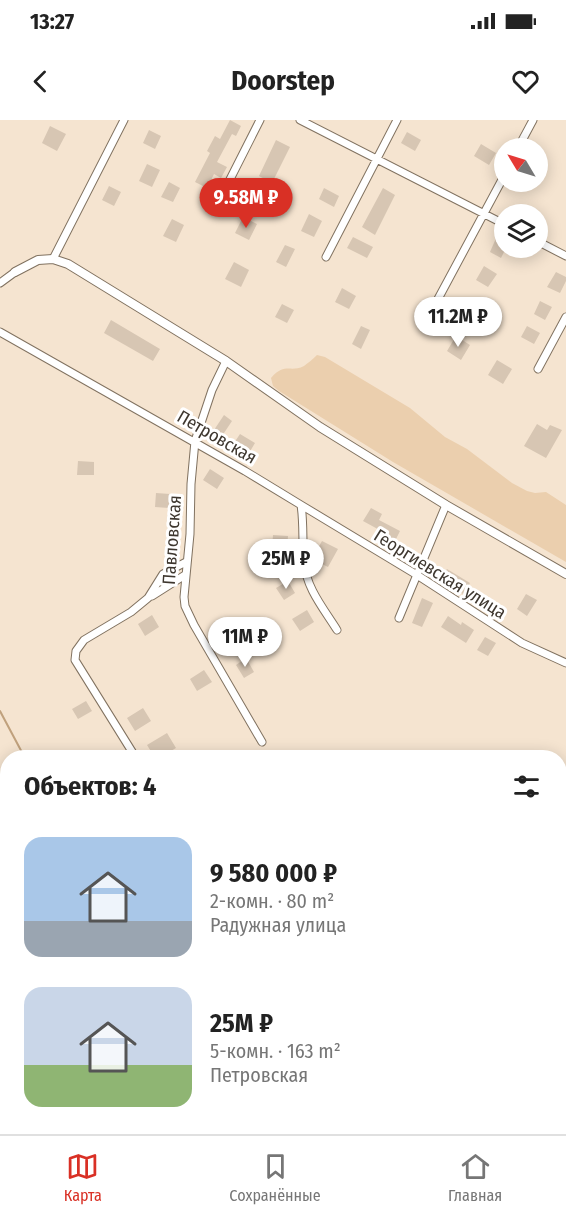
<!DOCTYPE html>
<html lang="ru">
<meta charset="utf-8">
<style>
:root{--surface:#fff;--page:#f2f2f2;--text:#222;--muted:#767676;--line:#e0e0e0;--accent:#d93025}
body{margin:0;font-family:"Fira Sans Condensed",sans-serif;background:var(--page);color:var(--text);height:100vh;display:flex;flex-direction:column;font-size:22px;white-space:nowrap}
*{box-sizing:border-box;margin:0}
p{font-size:20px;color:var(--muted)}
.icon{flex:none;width:33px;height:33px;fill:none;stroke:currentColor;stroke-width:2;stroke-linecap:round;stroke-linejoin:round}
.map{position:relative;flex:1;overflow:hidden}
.side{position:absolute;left:0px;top:630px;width:567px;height:384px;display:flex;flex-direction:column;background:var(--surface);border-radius:24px 24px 0 0;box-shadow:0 3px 15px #0003}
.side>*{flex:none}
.needle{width:39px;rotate:308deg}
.buttons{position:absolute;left:494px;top:18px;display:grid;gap:12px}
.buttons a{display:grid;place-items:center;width:54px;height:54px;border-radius:50%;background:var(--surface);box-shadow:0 3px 15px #0003;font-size:30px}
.price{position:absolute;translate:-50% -51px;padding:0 14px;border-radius:21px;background:#fff;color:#222;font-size:20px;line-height:39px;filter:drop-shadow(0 2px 3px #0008)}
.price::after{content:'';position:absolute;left:50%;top:36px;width:18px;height:14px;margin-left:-9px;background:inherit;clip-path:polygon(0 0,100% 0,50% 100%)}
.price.on{background:var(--accent);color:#fff}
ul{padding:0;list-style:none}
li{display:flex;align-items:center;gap:18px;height:150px;padding:0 24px}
li span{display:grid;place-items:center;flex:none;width:168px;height:120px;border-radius:18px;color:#555}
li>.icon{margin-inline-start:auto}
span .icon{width:72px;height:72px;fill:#fffc;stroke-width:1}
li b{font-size:26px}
h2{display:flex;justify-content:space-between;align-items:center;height:72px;padding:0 24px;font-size:26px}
.status{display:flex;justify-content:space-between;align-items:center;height:42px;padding:0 30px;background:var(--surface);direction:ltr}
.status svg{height:16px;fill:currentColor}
header{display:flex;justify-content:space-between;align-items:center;height:78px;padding:0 24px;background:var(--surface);font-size:27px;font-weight:700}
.dock{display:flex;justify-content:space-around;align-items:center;height:84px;border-top:2px solid var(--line);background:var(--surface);font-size:16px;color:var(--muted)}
.dock a{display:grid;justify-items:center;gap:3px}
.dock .on{color:var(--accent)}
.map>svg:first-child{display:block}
.green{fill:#ebcfae}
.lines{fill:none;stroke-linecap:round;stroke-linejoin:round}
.stream{stroke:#c0a17d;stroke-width:2}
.building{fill:#d7c6b3}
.minor-casing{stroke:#817260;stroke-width:9}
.tertiary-casing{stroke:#817260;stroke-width:10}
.minor{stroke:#fff;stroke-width:7}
.tertiary{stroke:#fff;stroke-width:8}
.labels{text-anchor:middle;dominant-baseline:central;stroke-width:6;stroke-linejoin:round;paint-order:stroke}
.street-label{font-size:18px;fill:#3e372f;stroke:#fff}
</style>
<div class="status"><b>13:27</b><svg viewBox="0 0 49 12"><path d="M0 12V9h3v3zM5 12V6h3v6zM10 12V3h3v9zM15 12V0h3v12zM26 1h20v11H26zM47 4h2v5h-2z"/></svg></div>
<header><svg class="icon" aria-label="back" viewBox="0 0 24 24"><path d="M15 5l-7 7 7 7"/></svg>Doorstep<svg class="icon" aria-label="heart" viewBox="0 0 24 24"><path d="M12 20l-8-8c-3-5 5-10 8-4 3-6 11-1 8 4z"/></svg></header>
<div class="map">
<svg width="566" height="1014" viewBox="0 0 566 1014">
<rect width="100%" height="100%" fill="#f5e4d0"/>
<!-- green -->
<path class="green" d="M317 235 325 237 410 288 445 317 467 329 512 363 527 371 535 373 546 372 566 385V442L393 342 279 271 273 266 271 258C285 242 290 253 304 246 308 243 313 239 317 235Z"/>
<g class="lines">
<!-- stream -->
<path class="stream" d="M0 591 25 638"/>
</g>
<!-- building -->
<path class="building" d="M230 0 241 6 236 16 232 14 217 42 227 47 221 58 214 54 207 68 195 62 210 33 207 31 215 16 220 19Z
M50 6 66 14 57 31 42 23Z
M149 10 161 16 155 29 143 23Z
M407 12 421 20 415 31 401 23Z
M276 20 290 27 272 63 259 56Z
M481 24 496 33 489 45 474 36Z
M147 44 160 50 152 67 139 61Z
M169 62 180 68 173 82 161 77Z
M109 66 121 72 114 86 102 80Z
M324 68 339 76 334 87 319 79Z
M383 68 395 75 375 115 362 107Z
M309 94 322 101 314 117 301 111Z
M243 97 257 104 249 120 235 113Z
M172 99 184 105 176 122 163 116Z
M497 116 504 120V128H506L501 138 490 132Z
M353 117 373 127 367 138 347 128Z
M285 125 295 129 286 147 276 142Z
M234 142 249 150 241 167 225 159Z
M484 146 497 154 488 167 476 160Z
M556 152 566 157V161L560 173 547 167Z
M342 168 356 176 349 189 335 182Z
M540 181 552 187 545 200 534 194Z
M282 184 294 190 287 203 275 197Z
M111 200 160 229 153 241 104 213Z
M361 206 370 210 361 229 352 224Z
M527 206 540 213 534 224 521 217Z
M456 216 470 225 461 240 447 231Z
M497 240 512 249 503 264 488 255Z
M224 295 232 301 222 316 214 310Z
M537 304 547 310 550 305 562 310 546 338 524 326Z
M240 314 255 323 249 333 234 323Z
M78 341 94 342V355H77Z
M210 349 224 358 217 369 203 360Z
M156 373 170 374 169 388 155 387Z
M371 388 382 394 379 400 400 411 394 423 383 417 385 413 363 401Z
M273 415 288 416 287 429 272 428Z
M322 421 338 429 328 447 312 439Z
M447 449 470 463 463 474 440 459Z
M288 461 295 473 284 480 276 468Z
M526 474 537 480 527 496 517 489Z
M422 478 433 483 422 507 412 503Z
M307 490 314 502 300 511 292 499Z
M152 495 159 507 145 516 138 504Z
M448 496 461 505 462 502 474 510 466 523 441 507Z
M485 517 496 523 488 536 477 530Z
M246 538 254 552 244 558 236 545Z
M204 550 212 562 197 571 190 559Z
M86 581 92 591 78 599 72 589Z
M143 588 151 601 135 611 127 598Z
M167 613 176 628 159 638H155L147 625Z"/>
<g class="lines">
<defs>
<path id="minor" d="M300 0 504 104
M518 28 533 0
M218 83 260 0
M537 121 566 136
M326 137 397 0
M53 139 124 0
M0 163 15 152
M431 192 504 56
M0 212 245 351 301 385C304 404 302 423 304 442 306 468 324 489 337 510
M226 241 212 270 195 321 191 364 190 414 184 477 185 486 194 505 262 622
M538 249 566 197
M301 385 417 455 522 523 566 543
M152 476 185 455
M399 498 446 385
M136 638 75 540 76 531 84 520 131 492 148 478 163 454 186 442
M560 670 566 672
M560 722 566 715
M560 981 566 982
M238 1006 246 1014
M284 1014 291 1006"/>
<path id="tertiary" d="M15 152 38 140 53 139 68 144 226 241 320 307 446 385 566 454"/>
</defs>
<!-- minor casing -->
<use href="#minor" class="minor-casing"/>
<!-- tertiary casing -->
<use href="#tertiary" class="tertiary-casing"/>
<!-- minor -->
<use href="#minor" class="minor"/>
<!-- tertiary -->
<use href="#tertiary" class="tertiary"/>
</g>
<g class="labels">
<!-- street labels -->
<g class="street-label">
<text transform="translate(217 317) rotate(30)">Петровская</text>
<text transform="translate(172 420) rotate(-86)">Павловская</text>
<text transform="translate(440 454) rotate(32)">Георгиевская улица</text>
</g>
</g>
</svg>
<div class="buttons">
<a><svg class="needle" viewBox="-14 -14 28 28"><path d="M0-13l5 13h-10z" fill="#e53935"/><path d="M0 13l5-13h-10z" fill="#767676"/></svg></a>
<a><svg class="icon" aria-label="layers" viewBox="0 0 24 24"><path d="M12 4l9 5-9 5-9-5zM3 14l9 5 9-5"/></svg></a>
</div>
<b class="price on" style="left:246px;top:109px">9.58M ₽</b>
<b class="price" style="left:458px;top:228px">11.2M ₽</b>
<b class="price" style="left:286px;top:470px">25M ₽</b>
<b class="price" style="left:245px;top:548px">11M ₽</b>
<section class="side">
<h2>Объектов: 4<svg class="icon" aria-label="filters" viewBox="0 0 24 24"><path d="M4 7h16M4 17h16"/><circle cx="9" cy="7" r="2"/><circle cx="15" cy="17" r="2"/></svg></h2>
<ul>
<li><span style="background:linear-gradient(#a9c7e8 70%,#9aa5b1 0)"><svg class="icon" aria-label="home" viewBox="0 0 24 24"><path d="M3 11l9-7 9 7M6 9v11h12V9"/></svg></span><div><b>9 580 000 ₽</b><p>2-комн. · 80 m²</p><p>Радужная улица</p></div></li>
<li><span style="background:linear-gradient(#c9d6e8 65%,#8fb573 0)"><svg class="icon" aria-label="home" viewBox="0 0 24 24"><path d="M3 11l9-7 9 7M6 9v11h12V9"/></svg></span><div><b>25M ₽</b><p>5-комн. · 163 m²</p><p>Петровская</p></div></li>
</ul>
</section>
</div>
<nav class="dock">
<a class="on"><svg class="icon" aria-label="map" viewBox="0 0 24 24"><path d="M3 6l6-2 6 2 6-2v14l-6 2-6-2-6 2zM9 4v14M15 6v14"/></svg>Карта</a>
<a><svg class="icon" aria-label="saved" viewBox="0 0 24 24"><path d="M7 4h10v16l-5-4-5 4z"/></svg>Сохранённые</a>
<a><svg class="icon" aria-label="home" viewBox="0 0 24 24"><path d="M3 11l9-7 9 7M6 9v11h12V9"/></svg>Главная</a>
</nav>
